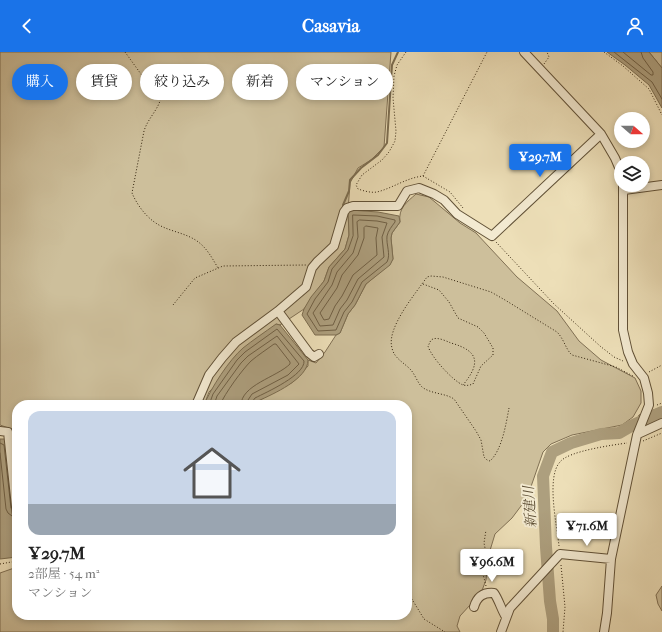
<!DOCTYPE html>
<html lang="ja">
<meta charset="utf-8">
<style>
:root{--surface:#fff;--page:#f2f2f2;--text:#222;--muted:#767676;--line:#e0e0e0;--accent:#1a73e8}
body{margin:0;font-family:"IM FELL French Canon","Noto Serif JP",serif;background:var(--page);color:var(--text);height:100vh;display:flex;flex-direction:column;font-size:15px;white-space:nowrap}
*{box-sizing:border-box;margin:0}
p{font-size:13px;color:var(--muted)}
.icon{flex:none;width:22px;height:22px;fill:none;stroke:currentColor;stroke-width:2;stroke-linecap:round;stroke-linejoin:round}
.map{position:relative;flex:1;overflow:hidden}
.details{position:absolute;left:12px;top:348px;width:400px;height:220px;display:flex;flex-direction:column;background:var(--surface);border-radius:16px;box-shadow:0 2px 6px #0003}
.details>*{flex:none}
.top-card{position:absolute;left:12px;top:12px;width:400px;height:36px;display:flex;gap:8px}
.needle{width:26px;rotate:110deg}
.fabs{position:absolute;left:614px;top:60px;display:grid;gap:8px}
.fabs a{display:grid;place-items:center;width:36px;height:36px;border-radius:50%;background:var(--surface);box-shadow:0 2px 6px #0003;font-size:20px}
.price{position:absolute;translate:-50% -34px;padding:0 9px;border-radius:4px;background:#fff;color:#222;font-size:13px;line-height:26px;filter:drop-shadow(0 1px 2px #0008)}
.price::after{content:'';position:absolute;left:50%;top:24px;width:12px;height:9px;margin-left:-6px;background:inherit;clip-path:polygon(0 0,100% 0,50% 100%)}
.price.selected{background:var(--accent);color:#fff}
ul{padding:0;list-style:none}
li{display:grid;align-content:center;gap:8px;height:212px;padding:0 16px}
li+li{border-top:1px solid var(--line)}
li span{display:grid;place-items:center;height:124px;border-radius:12px;color:#555}
li>.icon{margin-inline-start:auto}
span .icon{width:72px;height:72px;fill:#fffc;stroke-width:1}
li b{font-size:17px}
.tag{padding:0 14px;border-radius:18px;background:var(--surface);box-shadow:0 2px 6px #0003;font-size:14px;line-height:36px}
.tag.selected{background:var(--accent);color:#fff}
header{display:flex;justify-content:space-between;align-items:center;height:52px;padding:0 16px;background:var(--accent);color:#fff;font-size:18px;font-weight:800}
.map>svg:first-child{display:block}
.green{fill:#cdbf9b;stroke:#807054}
.water{fill:#ad9f7e;stroke:#7c6d50}
.lines{fill:none;stroke-linecap:round;stroke-linejoin:round}
.shore{stroke:#706045;stroke-width:1}
.stream{stroke:#7c6d50;stroke-width:2}
.river{stroke:#ad9f7e;stroke-width:12}
.minor-casing{stroke:#615137;stroke-width:10}
.path{stroke:#32220c;stroke-width:1;stroke-dasharray:1 2;stroke-linecap:butt}
.minor{stroke:#f3ead1;stroke-width:8}
.labels{text-anchor:middle;dominant-baseline:central;stroke-width:3.5;stroke-linejoin:round;paint-order:stroke}
.water-label{font-size:14px;font-style:italic;fill:#5d4e34;stroke:#f3ead1}
</style>
<header><svg class="icon" aria-label="back" viewBox="0 0 24 24"><path d="M15 5l-7 7 7 7"/></svg>Casavia<svg class="icon" aria-label="person" viewBox="0 0 24 24"><circle cx="12" cy="8" r="4"/><path d="M4 21q1-7 8-7t8 7"/></svg></header>
<div class="map">
<svg width="662" height="580" viewBox="0 0 662 580">
<rect width="100%" height="100%" fill="#eddfb8"/>
<filter id="stains"><feTurbulence type="fractalNoise" baseFrequency=".005" numOctaves="4"/><feColorMatrix values="0 0 0 0 .2 0 0 0 0 .09 0 0 0 0 .02 0 0 0 .5 -.17"/></filter>
<radialGradient id="worn" r=".72"><stop offset=".6" stop-color="#630" stop-opacity="0"/><stop offset="1" stop-color="#630" stop-opacity=".3"/></radialGradient>
<!-- green -->
<path class="green" d="M0 0H391L384 95 371 108 358 116 350 131 348 159 349 183 345 197 329 215 324 229 304 257 280 273 276 272 209 340 204 353H17V379L0 373Z
M649 0H662V16Z
M416 142 429 145 460 171 476 181 517 225 557 259 579 289 601 308 635 326 641 339V351L633 365 622 373 572 383 551 392 543 400 527 446 512 466 495 482 488 505 486 528 481 541 460 564 457 574 460 580H0V521L17 515V563H407V353H254L258 349 293 330 308 314V308L316 311 325 300 336 283 340 281 348 262 355 253 366 232 390 212 393 207 391 186 392 181 400 170C398 156 407 150 416 142Z
M662 534V559L658 552 656 543Z"/>
<!-- water -->
<path class="water" d="M607 0H649L662 16V56L649 33 625 13Z
M350 158 378 160 399 164 400 170 392 181 391 186 393 207 390 213 366 232 355 253 348 262 340 281 336 283H315L302 263 304 257 311 245 324 229 329 215 345 197 349 183 348 159Z
M276 272 280 273 308 308C308 327 273 342 258 349L254 353H204C211 336 229 308 243 296 253 288 265 280 276 272Z
M662 355V367L644 374 634 376 639 363Z
M0 387H7L17 473V505L0 507Z"/>
<g class="lines">
<!-- shore -->
<path class="shore" d="M614 0 652 30 662 47
M623 0 651 23H653V20L643 6 641 0
M353 163 377 164 395 168V170C392 174 388 179 387 184 386 193 391 202 387 210L362 230 352 250 344 260 336 278 318 279 307 262 315 247 328 230 332 217 348 198 353 184Z
M360 168 377 169 387 171 382 185 384 205 358 227 347 248 340 257 333 273 320 274 313 261 332 233 337 220 353 201 358 185 357 170Z
M366 174 378 176 376 186 377 203 353 223 342 244 335 254 329 267 324 268 320 261 337 236 342 223 358 203 364 186V176Z
M209 353 213 342 237 308 245 300 277 277 304 309C305 323 267 340 255 346L252 350V353
M214 353 217 344 241 311 248 304 277 284 299 312 288 323 252 342 248 348 247 353
M220 353C225 341 242 318 251 309 258 303 266 298 274 292H276L290 310V312C277 325 241 333 241 353
M0 391 4 393 11 456
M0 401 6 457 8 461 12 464"/>
<!-- stream -->
<path class="stream" d="M344 155 343 153 349 139 350 128 361 116 378 103 387 91 392 13 398 0"/>
<!-- river -->
<path class="river" d="M553 580V567L550 549 546 495 543 424 552 400 571 391 601 382 619 381 631 374 662 360"/>
<defs>
<path id="minor" d="M524 0 601 82 615 106 621 120
M624 138 662 133
M278 259 309 301 314 305 319 302
M196 353 209 323 222 306 236 290 278 259 306 235 312 216 317 210 334 194 344 160 347 156 353 154H398L407 139 419 136 434 142 444 148 457 162 492 184 601 82
M0 379 8 380 17 464
M638 382 662 371
M474 555C477 545 483 540 494 541 499 548 501 557 506 565
M501 580 510 556 560 502 611 507
M604 580 607 561 611 507 637 383 649 353 648 341 644 326 633 312 628 300 623 278V133"/>
</defs>
<!-- minor casing -->
<use href="#minor" class="minor-casing"/>
<!-- path -->
<path class="path" d="M125 0 146 29 155 37 161 45C159 57 148 66 144 79L132 141C138 155 149 169 163 175 174 180 187 182 197 189 207 196 212 206 218 216
M406 0 397 13 394 24 393 46 396 79 395 89 389 100 382 108 362 123 356 133 358 137C364 139 371 141 377 140 393 136 406 126 423 124L450 140 463 156
M604 0 623 14 649 37 662 63
M544 12 549 5 547 0
M423 124 487 0
M496 190 554 252 600 294 614 305 623 309
M423 232 439 238 449 250 458 266 478 275 484 281 493 296V303L481 314 473 332C470 333 467 334 463 333 453 329 431 305 428 294 430 291 430 288 433 287 438 285 446 289 451 291 479 299 481 311 463 333
M173 253 195 226 223 214 306 213
M649 320 662 313
M657 353 662 351
M509 356C506 372 502 398 490 409L487 408 484 405 481 388 476 379 454 347C445 341 431 342 422 335 417 330 415 322 410 317 403 310 394 306 392 296 386 276 416 241 427 225L431 224 443 225 491 240 505 248 557 280C564 287 566 298 572 303L616 315 633 324
M643 389 662 381
M559 494C557 474 546 425 560 410 568 399 613 393 627 391
M0 512 17 509
M561 513 565 555 563 580
M486 534 483 522 486 501 484 491 486 478
M407 539 424 567 445 580
M344 563 353 566 358 563"/>
<!-- minor -->
<use href="#minor" class="minor"/>
</g>
<g class="labels">
<!-- water labels -->
<g class="water-label">
<text transform="translate(530 455) rotate(-94)">新建川</text>
</g>
</g>
<rect width="100%" height="100%" filter="url(#stains)"/>
<rect width="100%" height="100%" fill="url(#worn)"/>
</svg>
<div class="fabs">
<a><svg class="needle" viewBox="-14 -14 28 28"><path d="M0-13l5 13h-10z" fill="#e53935"/><path d="M0 13l5-13h-10z" fill="#767676"/></svg></a>
<a><svg class="icon" aria-label="layers" viewBox="0 0 24 24"><path d="M12 4l9 5-9 5-9-5zM3 14l9 5 9-5"/></svg></a>
</div>
<b class="price selected" style="left:540px;top:126px">¥29.7M</b>
<b class="price" style="left:587px;top:495px">¥71.6M</b>
<b class="price" style="left:492px;top:531px">¥96.6M</b>
<div class="top-card">
<a class="tag selected">購入</a>
<a class="tag">賃貸</a>
<a class="tag">絞り込み</a>
<a class="tag">新着</a>
<a class="tag">マンション</a>
</div>
<section class="details">
<ul>
<li><span style="background:linear-gradient(#c9d6e8 75%,#9aa5b1 0)"><svg class="icon" aria-label="home" viewBox="0 0 24 24"><path d="M3 11l9-7 9 7M6 9v11h12V9"/></svg></span><div><b>¥29.7M</b><p>2部屋 · 54 m²</p><p>マンション</p></div></li>
</ul>
</section>
</div>
